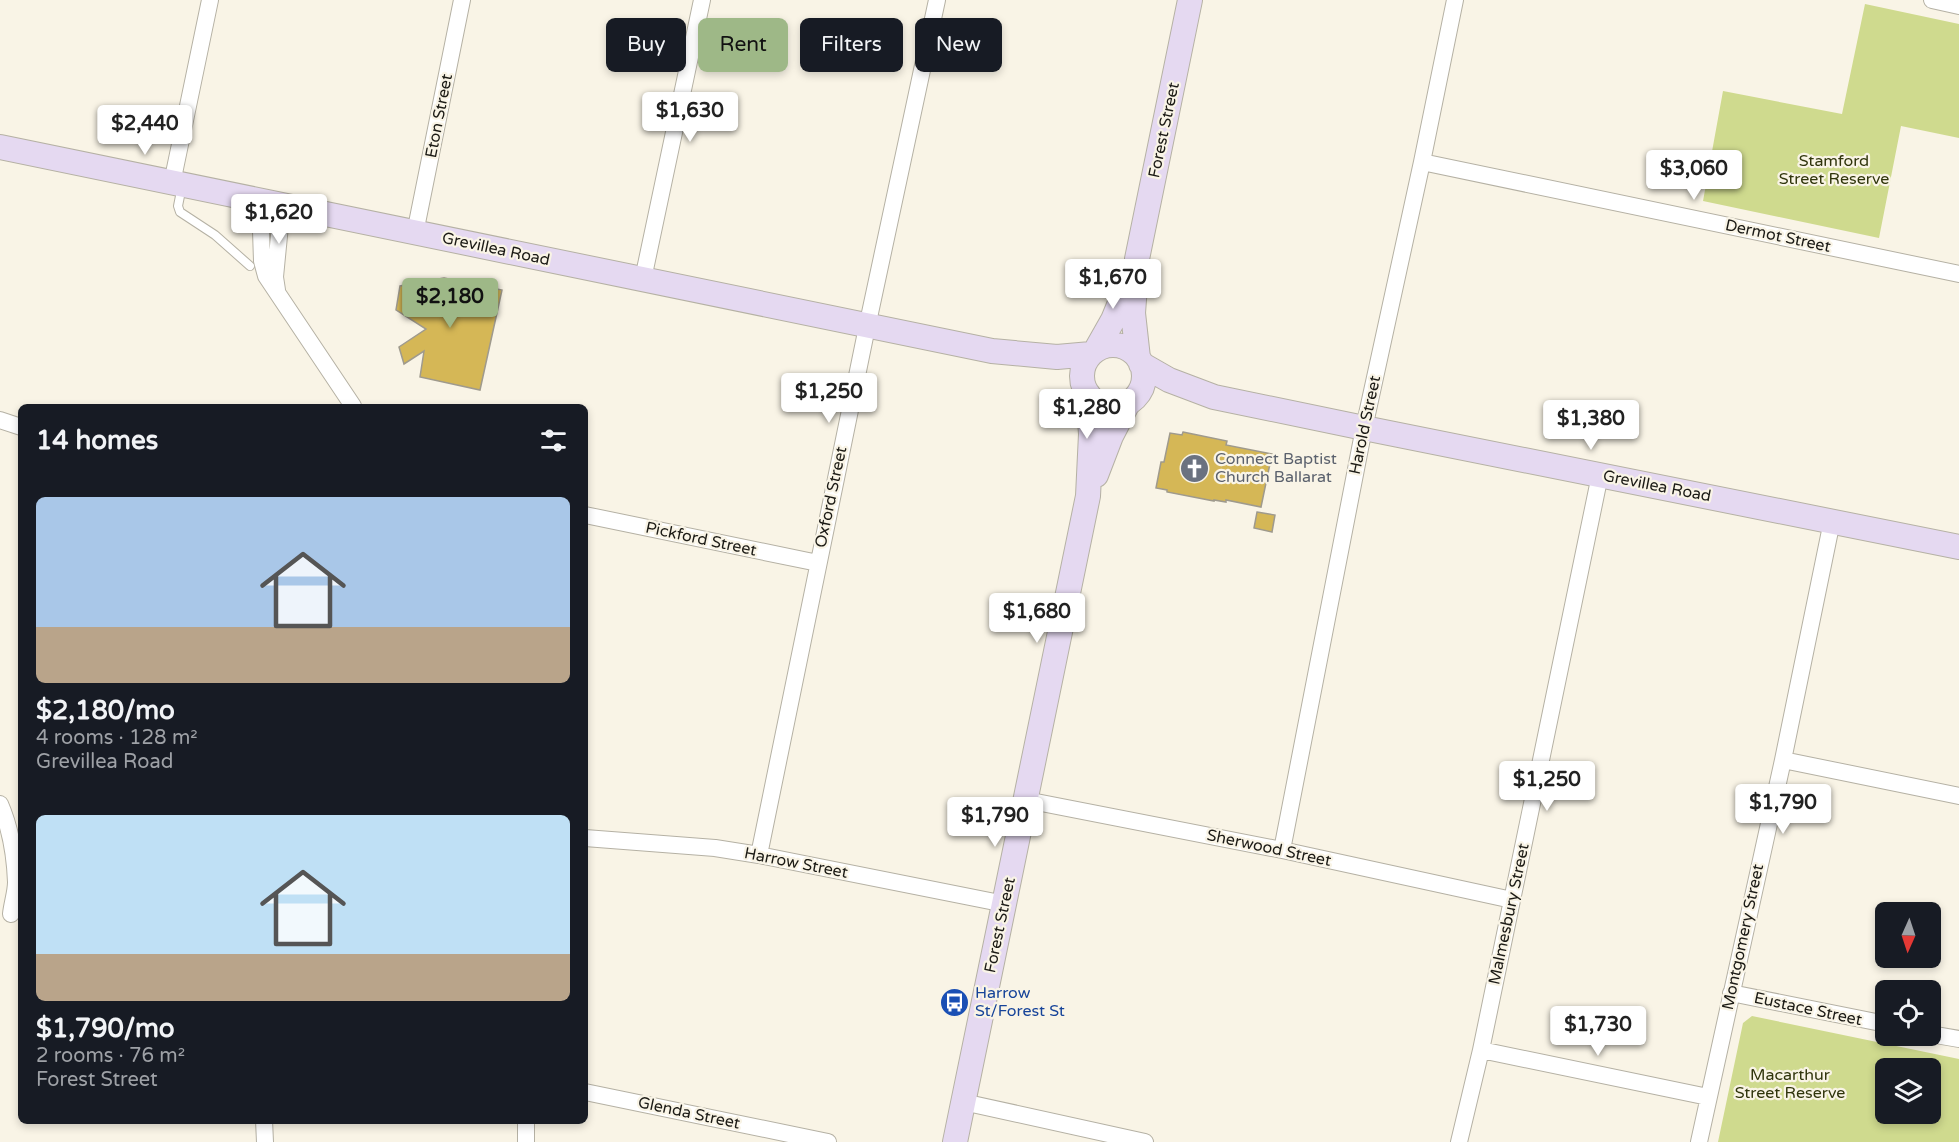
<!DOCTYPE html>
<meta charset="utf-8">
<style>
:root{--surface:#171b24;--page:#242831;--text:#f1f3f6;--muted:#9ea1a6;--accent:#9eb887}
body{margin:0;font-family:"Varela Round",sans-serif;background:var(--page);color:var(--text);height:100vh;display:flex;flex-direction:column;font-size:22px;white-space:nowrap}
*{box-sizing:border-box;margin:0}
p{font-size:20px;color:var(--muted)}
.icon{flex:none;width:33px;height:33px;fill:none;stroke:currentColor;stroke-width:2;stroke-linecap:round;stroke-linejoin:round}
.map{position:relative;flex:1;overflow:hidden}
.side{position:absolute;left:18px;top:404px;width:570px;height:720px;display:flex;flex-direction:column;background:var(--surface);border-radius:9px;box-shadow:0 3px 9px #0003}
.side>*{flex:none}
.banner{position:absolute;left:606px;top:18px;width:570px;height:54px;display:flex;gap:12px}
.needle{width:39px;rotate:183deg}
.tools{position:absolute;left:1875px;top:902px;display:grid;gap:12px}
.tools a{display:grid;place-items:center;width:66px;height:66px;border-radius:9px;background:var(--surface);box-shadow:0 3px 9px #0003;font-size:30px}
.price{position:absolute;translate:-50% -51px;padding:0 14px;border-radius:6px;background:#fff;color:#222;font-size:20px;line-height:39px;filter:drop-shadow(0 2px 3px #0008)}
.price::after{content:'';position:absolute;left:50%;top:36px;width:18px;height:14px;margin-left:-9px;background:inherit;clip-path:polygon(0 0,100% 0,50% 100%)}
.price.active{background:var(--accent);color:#111}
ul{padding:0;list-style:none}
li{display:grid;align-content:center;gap:12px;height:318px;padding:0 18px}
li span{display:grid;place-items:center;height:186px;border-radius:9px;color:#555}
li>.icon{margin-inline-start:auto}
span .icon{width:108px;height:108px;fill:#fffc;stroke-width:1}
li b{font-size:26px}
h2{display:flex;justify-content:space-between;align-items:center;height:72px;padding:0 18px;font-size:26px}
.pill{padding:0 21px;border-radius:9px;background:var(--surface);box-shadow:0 3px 9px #0003;font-size:21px;line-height:54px}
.pill.active{background:var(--accent);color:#111}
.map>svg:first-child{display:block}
.green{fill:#cfda8e;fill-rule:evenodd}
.building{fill:#d5b756;stroke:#9f9a8d;stroke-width:1.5}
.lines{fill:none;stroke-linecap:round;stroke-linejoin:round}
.lane-casing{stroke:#b5b1a4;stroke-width:10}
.street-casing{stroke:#b5b1a4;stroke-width:18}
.secondary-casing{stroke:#b5b1a4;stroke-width:26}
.lane{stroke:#fff;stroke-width:8}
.street{stroke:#fff;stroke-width:16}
.secondary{stroke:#e5d9f1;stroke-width:24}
.labels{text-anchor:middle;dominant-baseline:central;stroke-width:4.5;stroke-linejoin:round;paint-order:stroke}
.street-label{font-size:16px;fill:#1b1a15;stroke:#f9f4e6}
.park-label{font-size:16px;fill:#30350c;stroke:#f9f4e6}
.worship-label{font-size:16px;fill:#5b616d;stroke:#f9f4e6;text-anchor:start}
.transit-label{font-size:16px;fill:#164399;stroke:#f9f4e6;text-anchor:start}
</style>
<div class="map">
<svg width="1959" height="1142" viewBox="0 0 1959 1142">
<rect width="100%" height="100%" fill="#f9f4e6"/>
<!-- green -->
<path class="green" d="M1865 4 1959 24V138L1901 126 1879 238 1703 201 1723 91 1842 114Z
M1752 1016 1959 1059V1142H1718L1743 1023ZM1886 1068H1930V1113H1886Z"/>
<!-- building -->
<path class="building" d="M444 278 502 290 480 390 420 377 424 351 404 364 399 347 426 329 396 310 400 286Z
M1183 432 1227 441 1226 445 1272 454 1261 507 1226 500V502L1214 500V501L1167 492V490L1156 488 1161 462H1164L1170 433 1182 435Z
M1257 512 1275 515 1272 532 1254 528Z"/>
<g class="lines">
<defs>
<path id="lane" d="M182 186 178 206 180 212 215 235 250 266"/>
<path id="street" d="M1932 0 1959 6
M1422 162 1959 274
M172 183 210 0
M260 200 262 261 266 276 353 406
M415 233 462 0
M643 279 702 0
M277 290 275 277 282 205
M0 420 21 427
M585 515 818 563
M1783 760 1959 796
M1026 800 1282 850 1512 900
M0 804C10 827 15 856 16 882 16 892 12 904 11 914
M585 838 715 848 759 855 1005 904
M1282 850 1364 428 1422 162 1455 0
M759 855 867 327 937 0
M1731 993 1886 1024
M1930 1034 1959 1039
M1481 1050 1708 1097
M585 1092 828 1142
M963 1102 1145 1142
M264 1120 265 1142
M526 1120V1142
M1459 1142 1481 1050 1600 475
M1699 1142 1783 760 1832 521"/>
<path id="secondary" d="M0 147 992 351 1057 357 1091 354
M1082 376a31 31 0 1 1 62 0a31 31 0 1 1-62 0Z
M1096 350 1113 320 1129 281
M1138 358 1133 313 1137 259 1190 0
M1141 364 1169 380 1214 397 1364 428 1959 547
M1096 475 1111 436 1128 403
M955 1142 1088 496 1091 434 1088 394"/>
</defs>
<!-- lane casing -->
<use href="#lane" class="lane-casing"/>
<!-- street casing -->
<use href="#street" class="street-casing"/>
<!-- secondary casing -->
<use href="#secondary" class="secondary-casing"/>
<!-- lane -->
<use href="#lane" class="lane"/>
<!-- street -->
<use href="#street" class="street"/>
<!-- secondary -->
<use href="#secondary" class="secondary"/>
</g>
<!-- icons -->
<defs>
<symbol id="church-disc" viewBox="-11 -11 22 22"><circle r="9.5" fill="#6b7280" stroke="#f9f4e6"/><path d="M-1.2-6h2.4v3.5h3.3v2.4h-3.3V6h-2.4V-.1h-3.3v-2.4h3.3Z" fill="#fff"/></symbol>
<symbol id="bus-disc" viewBox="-11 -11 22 22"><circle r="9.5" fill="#1a4fb4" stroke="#f9f4e6"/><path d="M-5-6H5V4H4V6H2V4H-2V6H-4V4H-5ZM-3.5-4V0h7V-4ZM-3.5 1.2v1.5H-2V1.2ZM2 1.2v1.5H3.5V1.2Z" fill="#fff"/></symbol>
</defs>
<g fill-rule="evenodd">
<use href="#church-disc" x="1178" y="452" width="33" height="33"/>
<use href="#bus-disc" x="938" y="986" width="33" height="33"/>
</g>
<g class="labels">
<!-- street labels -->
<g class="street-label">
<text transform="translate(439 116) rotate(-79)">Eton Street</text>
<text transform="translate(1164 130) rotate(-78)">Forest Street</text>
<text transform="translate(1778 236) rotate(12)">Dermot Street</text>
<text transform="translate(496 249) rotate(12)">Grevillea Road</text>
<text transform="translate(1365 425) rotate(-78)">Harold Street</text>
<text transform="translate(1657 486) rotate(11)">Grevillea Road</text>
<text transform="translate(831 497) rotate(-78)">Oxford Street</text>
<text transform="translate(701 539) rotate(12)">Pickford Street</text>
<text transform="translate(1269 848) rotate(12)">Sherwood Street</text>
<text transform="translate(796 863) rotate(11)">Harrow Street</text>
<text transform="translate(1509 914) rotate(-78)">Malmesbury Street</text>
<text transform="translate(1000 925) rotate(-78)">Forest Street</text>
<text transform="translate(1743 937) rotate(-78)">Montgomery Street</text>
<text transform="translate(1808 1009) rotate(12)">Eustace Street</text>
<text transform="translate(689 1113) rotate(12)">Glenda Street</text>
</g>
<!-- park labels -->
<g class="park-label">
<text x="1834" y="161">Stamford<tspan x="1834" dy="18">Street Reserve</tspan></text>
<text x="1790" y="1075">Macarthur<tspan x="1790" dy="18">Street Reserve</tspan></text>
</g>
<!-- worship labels -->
<g class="worship-label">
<text x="1215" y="459">Connect Baptist<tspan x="1215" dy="18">Church Ballarat</tspan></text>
</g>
<!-- transit labels -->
<g class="transit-label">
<text x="975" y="993">Harrow<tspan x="975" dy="18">St/Forest St</tspan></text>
</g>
</g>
</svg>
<div class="tools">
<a><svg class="needle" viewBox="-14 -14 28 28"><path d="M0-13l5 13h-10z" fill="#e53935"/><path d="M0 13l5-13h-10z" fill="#9ea1a6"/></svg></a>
<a><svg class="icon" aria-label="locate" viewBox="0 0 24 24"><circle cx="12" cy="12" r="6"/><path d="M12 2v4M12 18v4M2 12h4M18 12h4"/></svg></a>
<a><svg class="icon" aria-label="layers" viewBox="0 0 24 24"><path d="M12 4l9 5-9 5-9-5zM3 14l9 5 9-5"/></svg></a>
</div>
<b class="price" style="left:690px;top:143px">$1,630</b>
<b class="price" style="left:145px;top:156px">$2,440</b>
<b class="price" style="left:1694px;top:201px">$3,060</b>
<b class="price" style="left:279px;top:245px">$1,620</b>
<b class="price" style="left:1113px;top:310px">$1,670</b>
<b class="price active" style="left:450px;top:329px">$2,180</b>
<b class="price" style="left:829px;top:424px">$1,250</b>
<b class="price" style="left:1087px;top:440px">$1,280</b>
<b class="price" style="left:1591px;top:451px">$1,380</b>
<b class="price" style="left:1037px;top:644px">$1,680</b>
<b class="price" style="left:1547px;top:812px">$1,250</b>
<b class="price" style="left:1783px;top:835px">$1,790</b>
<b class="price" style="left:995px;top:848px">$1,790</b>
<b class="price" style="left:1598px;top:1057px">$1,730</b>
<div class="banner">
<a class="pill">Buy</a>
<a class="pill active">Rent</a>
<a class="pill">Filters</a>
<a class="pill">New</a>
</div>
<section class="side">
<h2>14 homes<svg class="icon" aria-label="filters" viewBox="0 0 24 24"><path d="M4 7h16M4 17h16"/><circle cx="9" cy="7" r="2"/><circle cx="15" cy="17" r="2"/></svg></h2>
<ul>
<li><span style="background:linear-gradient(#a9c7e8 70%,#b9a48a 0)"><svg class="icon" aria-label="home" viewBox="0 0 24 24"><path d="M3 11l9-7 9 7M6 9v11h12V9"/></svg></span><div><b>$2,180/mo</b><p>4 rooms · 128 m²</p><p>Grevillea Road</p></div></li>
<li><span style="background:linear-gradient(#bfe0f5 75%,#b9a48a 0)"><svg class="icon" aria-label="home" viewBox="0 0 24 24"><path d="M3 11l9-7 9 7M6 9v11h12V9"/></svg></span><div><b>$1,790/mo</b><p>2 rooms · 76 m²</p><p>Forest Street</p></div></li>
</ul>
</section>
</div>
